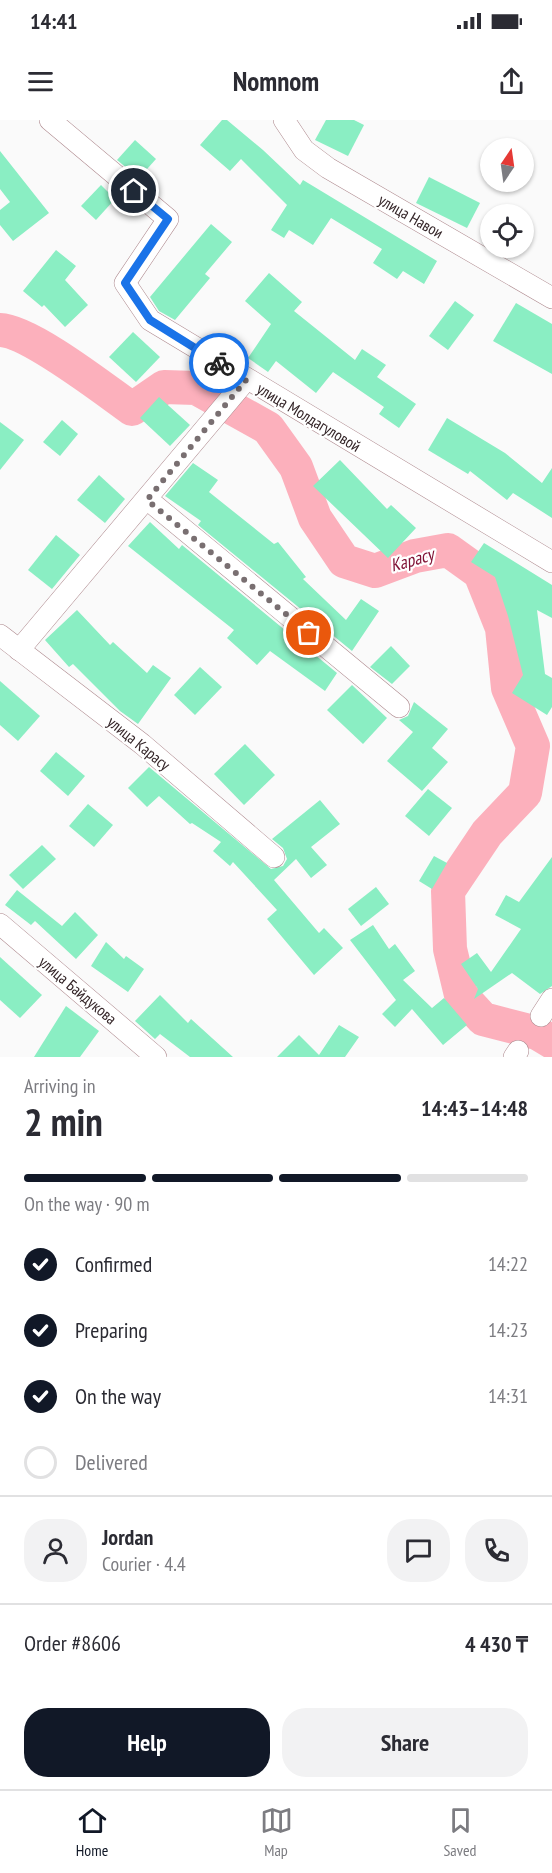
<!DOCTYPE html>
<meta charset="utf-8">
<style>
body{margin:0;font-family:"PT Sans Narrow",sans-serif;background:#f2f2f3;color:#2b2b33;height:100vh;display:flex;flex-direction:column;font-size:22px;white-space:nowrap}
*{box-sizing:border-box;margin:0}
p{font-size:20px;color:#7c7c81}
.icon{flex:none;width:33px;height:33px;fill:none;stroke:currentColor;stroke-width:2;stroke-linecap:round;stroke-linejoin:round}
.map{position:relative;height:937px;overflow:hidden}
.sheet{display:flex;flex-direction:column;background:#fff;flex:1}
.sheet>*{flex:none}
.needle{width:39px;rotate:13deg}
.buttons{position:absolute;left:480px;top:18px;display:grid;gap:12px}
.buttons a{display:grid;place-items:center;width:54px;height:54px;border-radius:50%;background:#fff;box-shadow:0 2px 4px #0004;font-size:30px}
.pin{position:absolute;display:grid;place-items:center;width:51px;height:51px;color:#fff;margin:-26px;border:3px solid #fff;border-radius:50%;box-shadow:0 2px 6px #0007}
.courier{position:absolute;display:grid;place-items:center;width:60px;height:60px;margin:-30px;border:4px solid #1a73e8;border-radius:50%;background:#fff;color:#222;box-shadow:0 2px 8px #0007}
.headline em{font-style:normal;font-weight:600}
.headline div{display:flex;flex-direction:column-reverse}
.headline{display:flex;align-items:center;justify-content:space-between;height:102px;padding:0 24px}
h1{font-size:39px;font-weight:600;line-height:45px}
.bar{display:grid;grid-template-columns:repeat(4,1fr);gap:9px 6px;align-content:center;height:72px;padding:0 24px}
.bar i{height:8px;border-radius:4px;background:#e1e1e2}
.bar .on{background:#111827}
.bar p{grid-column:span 4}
.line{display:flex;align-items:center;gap:15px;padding:0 24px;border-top:2px solid #e1e1e2}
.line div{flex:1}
.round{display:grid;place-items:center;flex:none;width:63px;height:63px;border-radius:24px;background:#f2f2f3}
ol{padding:0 24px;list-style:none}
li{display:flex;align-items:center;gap:18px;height:66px}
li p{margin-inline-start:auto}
li .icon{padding:6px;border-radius:50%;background:#111827;color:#fff;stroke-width:4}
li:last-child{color:#7c7c81}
li i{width:33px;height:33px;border:3px solid #e1e1e2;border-radius:50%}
.action{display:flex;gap:12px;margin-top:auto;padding:12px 24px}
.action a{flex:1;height:69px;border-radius:24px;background:#111827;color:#fff;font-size:24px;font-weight:600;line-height:69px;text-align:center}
.action a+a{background:#f2f2f3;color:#2b2b33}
.status{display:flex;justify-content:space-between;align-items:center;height:42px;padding:0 30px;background:#fff;direction:ltr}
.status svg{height:16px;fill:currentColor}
header{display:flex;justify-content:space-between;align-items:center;height:78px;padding:0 24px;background:#fff;font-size:27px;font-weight:600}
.tab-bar{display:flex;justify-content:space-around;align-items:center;height:84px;border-top:2px solid #e1e1e2;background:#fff;font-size:16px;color:#7c7c81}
.tab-bar a{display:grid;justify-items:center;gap:3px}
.tab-bar .on{color:#111827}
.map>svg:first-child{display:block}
</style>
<div class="status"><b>14:41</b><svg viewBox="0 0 49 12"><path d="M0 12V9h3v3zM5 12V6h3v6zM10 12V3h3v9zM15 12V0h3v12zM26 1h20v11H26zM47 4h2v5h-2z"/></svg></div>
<header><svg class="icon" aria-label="menu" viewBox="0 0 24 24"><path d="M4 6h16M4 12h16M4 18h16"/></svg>Nomnom<svg class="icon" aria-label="share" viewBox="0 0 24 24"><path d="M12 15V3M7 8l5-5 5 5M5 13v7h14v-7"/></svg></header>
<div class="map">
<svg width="552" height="937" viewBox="0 0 552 937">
<rect width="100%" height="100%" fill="#fafafa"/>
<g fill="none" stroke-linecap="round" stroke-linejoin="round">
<path stroke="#fcb0bc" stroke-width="34" d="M 0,210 C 30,211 105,270 132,289 L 164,267 L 196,268 L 268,308 L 296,347 L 315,398 L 344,441 L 375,451 L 415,436 L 448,430 L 480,453 L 502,508 L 508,568 L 533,626 L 525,673 L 487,713 L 448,771 L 450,829 L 461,875 L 483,899 L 537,913 L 552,922"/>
</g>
<g fill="#8aeec3">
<polygon points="222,0 227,0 263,30 300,65 303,60 437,141 424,164 403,151 397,159 373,143 382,129 331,98 313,125 289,110 284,118 271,110 287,85 241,39 230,51 200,25"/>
<polygon points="326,0 354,0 364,5 348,36 315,20"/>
<polygon points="135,20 156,39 139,58 117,40"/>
<polygon points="0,31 49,93 13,121 0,105 0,90 10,82 0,69"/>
<polygon points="429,57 480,83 467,108 416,83"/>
<polygon points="101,65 115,79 96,100 81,86"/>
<polygon points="211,104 232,122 205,154 210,158 175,200 159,191 150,177"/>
<polygon points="56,130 76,146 65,160 88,185 65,207 44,185 42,187 23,171"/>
<polygon points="269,153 302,182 294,191 355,240 362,229 386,245 377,257 416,284 399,308 379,294 384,287 333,252 316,273 276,241 268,252 248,238 271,204 245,181"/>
<polygon points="455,181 474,195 448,230 429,216"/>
<polygon points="516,183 552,204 552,254 493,221"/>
<polygon points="133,212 160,237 136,262 109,237"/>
<polygon points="159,277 190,305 170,326 140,298"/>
<polygon points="447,298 505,333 542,363 552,348 552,398 513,373 507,380 470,351 468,354 428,330"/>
<polygon points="62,300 78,314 60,336 43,322"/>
<polygon points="0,302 24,320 0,350"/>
<polygon points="340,340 387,389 391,385 416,408 388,438 313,366"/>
<polygon points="193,343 218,360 209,372 274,424 278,422 306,457 303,459 346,500 361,479 379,491 352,531 198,405 201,401 165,376"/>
<polygon points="99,355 125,379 105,403 77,380"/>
<polygon points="150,402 179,429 182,425 337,553 325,571 270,531 257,545 227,518 234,510 128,426"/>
<polygon points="56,415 80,435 52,469 28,450"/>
<polygon points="484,423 552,465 552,498 537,490 545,554 552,558 552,587 547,595 512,573 523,555 508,496 495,457 471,442"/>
<polygon points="77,490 110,525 113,522 147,553 153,545 171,558 138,604 120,591 73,544 69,547 45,520"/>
<polygon points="391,526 410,546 392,564 370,547"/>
<polygon points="200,547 222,567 195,595 174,575"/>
<polygon points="0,561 40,596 18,621 0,605"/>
<polygon points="352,565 387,598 363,624 327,590"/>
<polygon points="414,582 448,609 432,628 448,642 422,671 387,641 413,612 399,600 408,596"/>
<polygon points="245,624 275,655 244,685 214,654"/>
<polygon points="56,632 85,656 68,676 40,651"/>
<polygon points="149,647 271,749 283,746 287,739 283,728 272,719 320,680 340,704 311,727 327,745 311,758 296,739 274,760 319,813 324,808 343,828 314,855 267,799 277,790 233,742 230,746 213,731 221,722 192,703 190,704 159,676 147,687 128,668"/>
<polygon points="428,669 452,688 429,716 405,696"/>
<polygon points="88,684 113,705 94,727 69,706"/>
<polygon points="42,725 56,739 23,769 9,755"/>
<polygon points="434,736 447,743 432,769 419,761"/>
<polygon points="552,737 552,866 540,874 512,853 474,879 478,869 461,844 477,833 491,852 521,809 495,795 506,775 519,782"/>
<polygon points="376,767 389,784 361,806 348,789"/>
<polygon points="17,770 62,806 75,792 98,815 76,839 35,801 31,805 5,785"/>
<polygon points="373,805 389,829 395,824 415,851 403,860 432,888 444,878 467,905 443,925 412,889 395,907 382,894 396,880 350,820"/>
<polygon points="106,822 124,839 126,836 144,849 128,872 91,846"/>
<polygon points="0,837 42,875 20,898 0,880"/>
<polygon points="160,875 188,903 191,899 233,937 190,937 160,914 155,919 135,901"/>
<polygon points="66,886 99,911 80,937 34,937"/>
<polygon points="339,905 359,917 345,937 277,937 299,915 319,935"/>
</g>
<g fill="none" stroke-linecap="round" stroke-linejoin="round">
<g stroke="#ae898e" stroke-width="22">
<g id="minor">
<polyline points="50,0 168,99 125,163 150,200 552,442"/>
<polyline points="284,0 304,30 328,48 552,178"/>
<polyline points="147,379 399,587"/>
<polyline points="0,515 142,624 274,737"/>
<polyline points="19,530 246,260"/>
<polyline points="0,804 156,937"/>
<polyline points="541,896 552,879"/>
<polyline points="514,937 518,931"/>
</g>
</g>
<use href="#minor" stroke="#fff" stroke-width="21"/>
</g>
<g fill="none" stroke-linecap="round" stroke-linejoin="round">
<polyline stroke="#796f71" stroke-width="6" stroke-dasharray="0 10.8" points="219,243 246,260 147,380 309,513"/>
<polyline stroke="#1a73e8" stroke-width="8" points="134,71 168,99 125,163 150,200 219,243"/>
</g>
<g text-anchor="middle" stroke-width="4.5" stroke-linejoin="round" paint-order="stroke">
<g font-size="16" fill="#332427" stroke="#fff">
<text transform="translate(411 96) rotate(30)" y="6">улица Навои</text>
<text transform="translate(309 297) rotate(31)" y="6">улица Молдагуловой</text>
<text transform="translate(139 623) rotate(39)" y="6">улица Карасу</text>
<text transform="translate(78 870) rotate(40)" y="6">улица Байдукова</text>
</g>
<g font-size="18" font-style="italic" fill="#801336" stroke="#fff">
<text transform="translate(412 440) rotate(-16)" y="6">Карасу</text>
</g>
</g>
</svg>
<div class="buttons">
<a><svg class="needle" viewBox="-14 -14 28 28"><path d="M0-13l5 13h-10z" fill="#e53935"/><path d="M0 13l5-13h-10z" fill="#7c7c81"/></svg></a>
<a><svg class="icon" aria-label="locate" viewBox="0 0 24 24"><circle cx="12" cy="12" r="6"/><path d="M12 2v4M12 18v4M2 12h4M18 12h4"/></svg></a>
</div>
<div class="pin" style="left:309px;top:513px;background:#ea580c"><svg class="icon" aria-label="bag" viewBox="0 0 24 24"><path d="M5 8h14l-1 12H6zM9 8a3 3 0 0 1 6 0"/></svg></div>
<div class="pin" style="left:134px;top:71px;background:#1f2937"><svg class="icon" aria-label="home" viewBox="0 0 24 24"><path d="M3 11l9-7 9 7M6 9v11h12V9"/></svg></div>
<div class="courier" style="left:219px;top:243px"><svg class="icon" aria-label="bike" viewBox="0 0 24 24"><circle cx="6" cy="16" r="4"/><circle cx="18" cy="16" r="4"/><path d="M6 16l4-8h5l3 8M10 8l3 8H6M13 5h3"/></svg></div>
</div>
<section class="sheet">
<div class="headline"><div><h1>2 min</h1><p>Arriving in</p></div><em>14:43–14:48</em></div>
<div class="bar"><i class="on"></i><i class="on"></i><i class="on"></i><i></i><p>On the way · 90 m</p></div>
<ol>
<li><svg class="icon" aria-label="check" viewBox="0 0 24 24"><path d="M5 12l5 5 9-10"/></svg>Confirmed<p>14:22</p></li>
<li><svg class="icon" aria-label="check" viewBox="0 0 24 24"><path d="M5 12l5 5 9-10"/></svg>Preparing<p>14:23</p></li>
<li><svg class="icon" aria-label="check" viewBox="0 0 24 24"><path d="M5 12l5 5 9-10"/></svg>On the way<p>14:31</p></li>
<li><i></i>Delivered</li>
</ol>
<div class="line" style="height:108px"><a class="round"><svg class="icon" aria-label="person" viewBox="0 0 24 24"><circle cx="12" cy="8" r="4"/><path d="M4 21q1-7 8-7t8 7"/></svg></a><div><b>Jordan</b><p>Courier · 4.4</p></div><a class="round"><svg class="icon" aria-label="chat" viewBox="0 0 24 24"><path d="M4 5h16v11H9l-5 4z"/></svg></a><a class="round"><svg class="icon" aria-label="phone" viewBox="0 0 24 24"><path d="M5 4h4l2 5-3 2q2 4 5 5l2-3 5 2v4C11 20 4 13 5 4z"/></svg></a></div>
<div class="line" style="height:78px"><div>Order #8606</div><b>4 430 ₸</b></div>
<div class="action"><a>Help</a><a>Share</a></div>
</section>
<nav class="tab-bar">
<a class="on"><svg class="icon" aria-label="home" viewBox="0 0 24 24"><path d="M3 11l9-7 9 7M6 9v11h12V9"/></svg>Home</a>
<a><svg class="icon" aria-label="map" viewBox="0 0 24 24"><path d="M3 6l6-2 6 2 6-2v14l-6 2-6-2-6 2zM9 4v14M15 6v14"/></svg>Map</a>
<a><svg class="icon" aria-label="saved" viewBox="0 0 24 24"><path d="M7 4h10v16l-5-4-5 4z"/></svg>Saved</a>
</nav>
